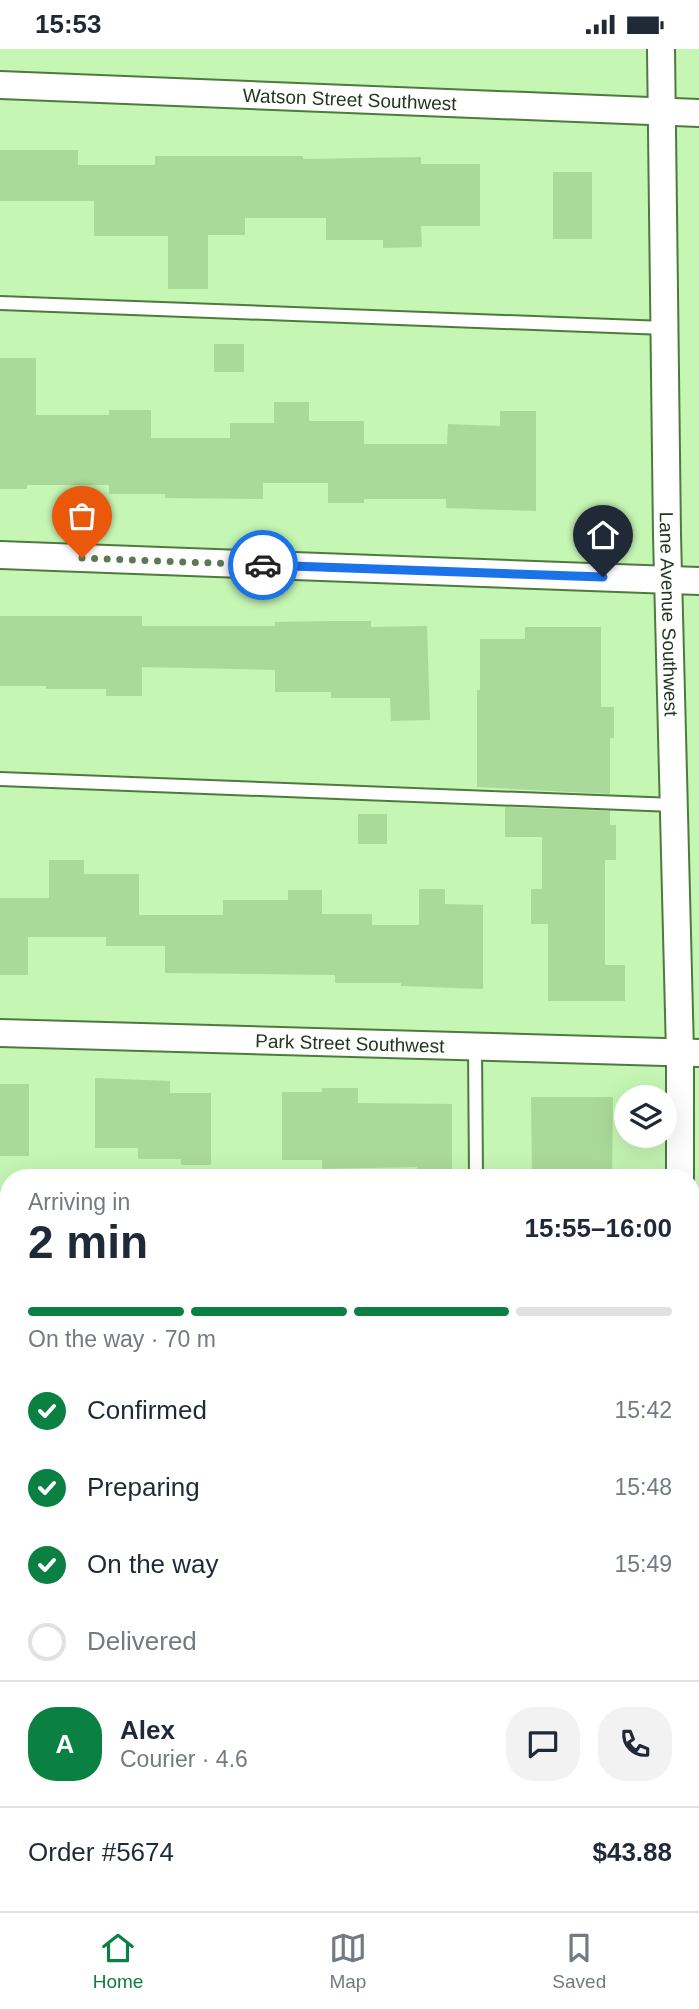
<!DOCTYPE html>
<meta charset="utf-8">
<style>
body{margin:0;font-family:Helvetica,sans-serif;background:#f2f2f3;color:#1f2937;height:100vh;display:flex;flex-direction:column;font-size:26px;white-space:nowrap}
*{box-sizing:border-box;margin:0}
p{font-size:23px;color:#747a83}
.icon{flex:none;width:38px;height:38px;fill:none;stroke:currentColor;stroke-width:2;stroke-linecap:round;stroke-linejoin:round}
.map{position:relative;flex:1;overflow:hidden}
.drawer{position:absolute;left:0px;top:1120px;width:700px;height:742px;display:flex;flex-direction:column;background:#fff;border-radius:28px 28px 0 0;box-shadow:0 7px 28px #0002}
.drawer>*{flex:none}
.controls{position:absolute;left:614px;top:1036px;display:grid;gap:14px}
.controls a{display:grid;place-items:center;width:63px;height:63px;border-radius:50%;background:#fff;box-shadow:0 7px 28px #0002;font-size:35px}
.pin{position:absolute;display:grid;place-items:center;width:60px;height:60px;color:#fff;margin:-72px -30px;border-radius:50% 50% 50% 0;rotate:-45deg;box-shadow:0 0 7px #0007}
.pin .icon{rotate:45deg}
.courier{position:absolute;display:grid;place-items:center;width:70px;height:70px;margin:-35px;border:5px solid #1a73e8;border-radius:50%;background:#fff;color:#222;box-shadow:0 2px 9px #0007}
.headline em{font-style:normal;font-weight:700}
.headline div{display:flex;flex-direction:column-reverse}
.headline{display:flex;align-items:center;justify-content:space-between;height:119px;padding:0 28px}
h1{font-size:46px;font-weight:700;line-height:52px}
.bar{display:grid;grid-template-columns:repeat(4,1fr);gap:10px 7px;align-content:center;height:84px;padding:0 28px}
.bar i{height:9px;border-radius:5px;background:#e0e1e3}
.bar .on{background:#0b8043}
.bar p{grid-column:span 4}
.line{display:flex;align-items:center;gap:18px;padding:0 28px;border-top:2px solid #e0e1e3}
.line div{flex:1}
.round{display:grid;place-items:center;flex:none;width:74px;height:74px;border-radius:28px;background:#f2f2f3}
ol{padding:0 28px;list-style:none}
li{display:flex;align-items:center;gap:21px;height:77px}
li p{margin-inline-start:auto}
li .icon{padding:7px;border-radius:50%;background:#0b8043;color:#fff;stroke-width:4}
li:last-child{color:#747a83}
li i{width:38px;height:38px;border:4px solid #e0e1e3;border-radius:50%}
.status{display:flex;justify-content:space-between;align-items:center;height:49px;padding:0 35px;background:#fff;direction:ltr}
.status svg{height:19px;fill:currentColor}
.dock{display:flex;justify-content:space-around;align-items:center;height:98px;border-top:2px solid #e0e1e3;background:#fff;font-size:19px;color:#747a83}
.dock a{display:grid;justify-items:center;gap:4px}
.dock .on{color:#0b8043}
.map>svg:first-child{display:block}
</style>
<div class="status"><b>15:53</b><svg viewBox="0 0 49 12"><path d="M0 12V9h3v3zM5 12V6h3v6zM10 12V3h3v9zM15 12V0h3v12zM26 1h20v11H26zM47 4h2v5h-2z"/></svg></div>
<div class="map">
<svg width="699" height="1862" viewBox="0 0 699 1862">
<rect width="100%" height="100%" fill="#c5f6b4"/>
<g fill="#aada99">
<polygon points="0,101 78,101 78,116 155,116 155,107 303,107 303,110 421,108 421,115 480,115 480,177 421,177 422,198 383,199 383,191 326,191 326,169 245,169 245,186 208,186 208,240 168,240 168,187 94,187 94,152 0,152"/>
<rect x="553" y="123" width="39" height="67"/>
<rect x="214" y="295" width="30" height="28"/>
<polygon points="0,309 36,309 36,366 109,366 109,361 151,361 151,389 230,389 230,374 274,374 274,353 309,353 309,372 364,372 364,395 447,395 448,375 500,377 500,362 536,362 536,462 446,459 446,450 364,450 364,454 328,454 328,434 263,434 263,450 165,449 165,445 109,445 109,436 27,436 27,440 0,440"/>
<polygon points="0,567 142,567 142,577 275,577 275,573 331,572 371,572 371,578 427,577 430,671 391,672 390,649 331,649 331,643 275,643 275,621 142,618 142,647 106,647 106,640 46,640 46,637 0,637"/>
<polygon points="525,578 601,578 601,658 614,658 614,689 610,689 610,745 477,738 477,641 480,641 480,590 525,590"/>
<polygon points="505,758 610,762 610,776 616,776 616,811 605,811 605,916 625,916 625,952 548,952 548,875 531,875 531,840 542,840 542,788 505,788"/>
<rect x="358" y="765" width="29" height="30"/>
<polygon points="49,811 84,811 84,825 139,825 139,866 223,866 223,851 288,851 288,841 322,841 322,865 372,865 372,876 419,876 419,840 445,840 445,855 483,856 483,940 401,937 401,934 335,934 335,926 165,924 165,897 106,897 106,888 28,888 28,926 0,926 0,849 49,849"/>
<polygon points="95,1029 170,1032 170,1044 211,1044 211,1116 181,1116 181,1110 138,1110 138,1099 95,1099"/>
<rect x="0" y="1035" width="29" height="72"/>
<polygon points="322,1039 358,1039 358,1054 452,1055 452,1129 417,1129 417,1118 322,1120 322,1111 282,1111 282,1043 322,1043"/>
<polygon points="531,1048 613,1048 612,1129 532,1129"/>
</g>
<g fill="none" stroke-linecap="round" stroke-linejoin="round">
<g stroke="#4f7a3e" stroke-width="16">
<g id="service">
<polyline points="0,254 665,279"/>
<polyline points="0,730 674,756"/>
<polyline points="475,998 476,1129"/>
<polyline points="0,1201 9,1202"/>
<polyline points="0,1671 9,1672"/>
<polyline points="54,1853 55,1862"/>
<polyline points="477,1853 477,1862"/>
</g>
</g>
<g stroke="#4f7a3e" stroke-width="30">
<g id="minor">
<path id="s1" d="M 661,0 L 667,486 L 680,1004 L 680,1129"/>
<path id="s2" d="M 0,36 L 699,64"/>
<polyline points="0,506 699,532"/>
<path id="s3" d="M 0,984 L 699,1004"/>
<polyline points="0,1426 9,1426"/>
<polyline points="691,1844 692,1862"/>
</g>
</g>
<use href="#service" stroke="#fff" stroke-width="12"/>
<use href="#minor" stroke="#fff" stroke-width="26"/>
</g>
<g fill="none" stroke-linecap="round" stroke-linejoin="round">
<polyline stroke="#5c7a52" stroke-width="7" stroke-dasharray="0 12.6" points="82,509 263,516"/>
<polyline stroke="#1a73e8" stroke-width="9" points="263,516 603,528"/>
</g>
<g text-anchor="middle" stroke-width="5" stroke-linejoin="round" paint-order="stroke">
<g font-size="19" fill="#24371e" stroke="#c5f6b4">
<text dy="7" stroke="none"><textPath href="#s2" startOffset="350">Watson Street Southwest</textPath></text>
<text dy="7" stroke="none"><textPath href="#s1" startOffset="565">Lane Avenue Southwest</textPath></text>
<text dy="7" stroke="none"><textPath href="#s3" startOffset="350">Park Street Southwest</textPath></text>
</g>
</g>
</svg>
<div class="controls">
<a><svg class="icon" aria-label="layers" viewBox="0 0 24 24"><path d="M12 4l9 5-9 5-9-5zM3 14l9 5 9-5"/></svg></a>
</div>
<div class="pin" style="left:82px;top:509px;background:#ea580c"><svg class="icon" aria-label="bag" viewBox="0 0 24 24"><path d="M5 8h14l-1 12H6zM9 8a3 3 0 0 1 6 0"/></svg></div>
<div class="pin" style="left:603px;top:528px;background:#1f2937"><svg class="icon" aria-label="home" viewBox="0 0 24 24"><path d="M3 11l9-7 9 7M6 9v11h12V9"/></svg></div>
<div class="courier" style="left:263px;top:516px"><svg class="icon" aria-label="car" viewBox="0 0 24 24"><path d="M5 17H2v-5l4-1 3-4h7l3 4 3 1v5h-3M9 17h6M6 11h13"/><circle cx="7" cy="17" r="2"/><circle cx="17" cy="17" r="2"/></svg></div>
<section class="drawer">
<div class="headline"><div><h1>2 min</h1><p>Arriving in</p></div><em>15:55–16:00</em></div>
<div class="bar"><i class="on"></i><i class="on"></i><i class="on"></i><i></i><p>On the way · 70 m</p></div>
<ol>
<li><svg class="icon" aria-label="check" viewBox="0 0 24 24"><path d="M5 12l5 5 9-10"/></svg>Confirmed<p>15:42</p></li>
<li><svg class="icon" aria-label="check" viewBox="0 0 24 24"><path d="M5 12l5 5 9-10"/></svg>Preparing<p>15:48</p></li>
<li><svg class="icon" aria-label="check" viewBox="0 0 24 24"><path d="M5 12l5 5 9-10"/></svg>On the way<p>15:49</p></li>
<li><i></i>Delivered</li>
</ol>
<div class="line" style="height:126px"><b class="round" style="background:#0b8043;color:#fff">A</b><div><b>Alex</b><p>Courier · 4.6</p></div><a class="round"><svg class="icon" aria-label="chat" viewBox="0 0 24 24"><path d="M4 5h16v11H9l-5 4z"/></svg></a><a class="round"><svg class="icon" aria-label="phone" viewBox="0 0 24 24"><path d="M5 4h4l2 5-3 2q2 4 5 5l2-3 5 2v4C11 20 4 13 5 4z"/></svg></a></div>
<div class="line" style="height:91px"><div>Order #5674</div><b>$43.88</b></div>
</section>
</div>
<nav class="dock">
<a class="on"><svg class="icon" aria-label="home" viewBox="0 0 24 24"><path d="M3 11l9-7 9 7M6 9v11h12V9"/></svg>Home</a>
<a><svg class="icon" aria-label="map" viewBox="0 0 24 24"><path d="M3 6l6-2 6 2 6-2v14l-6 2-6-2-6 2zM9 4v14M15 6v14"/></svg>Map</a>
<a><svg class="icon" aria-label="saved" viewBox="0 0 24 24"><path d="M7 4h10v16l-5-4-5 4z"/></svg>Saved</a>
</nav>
